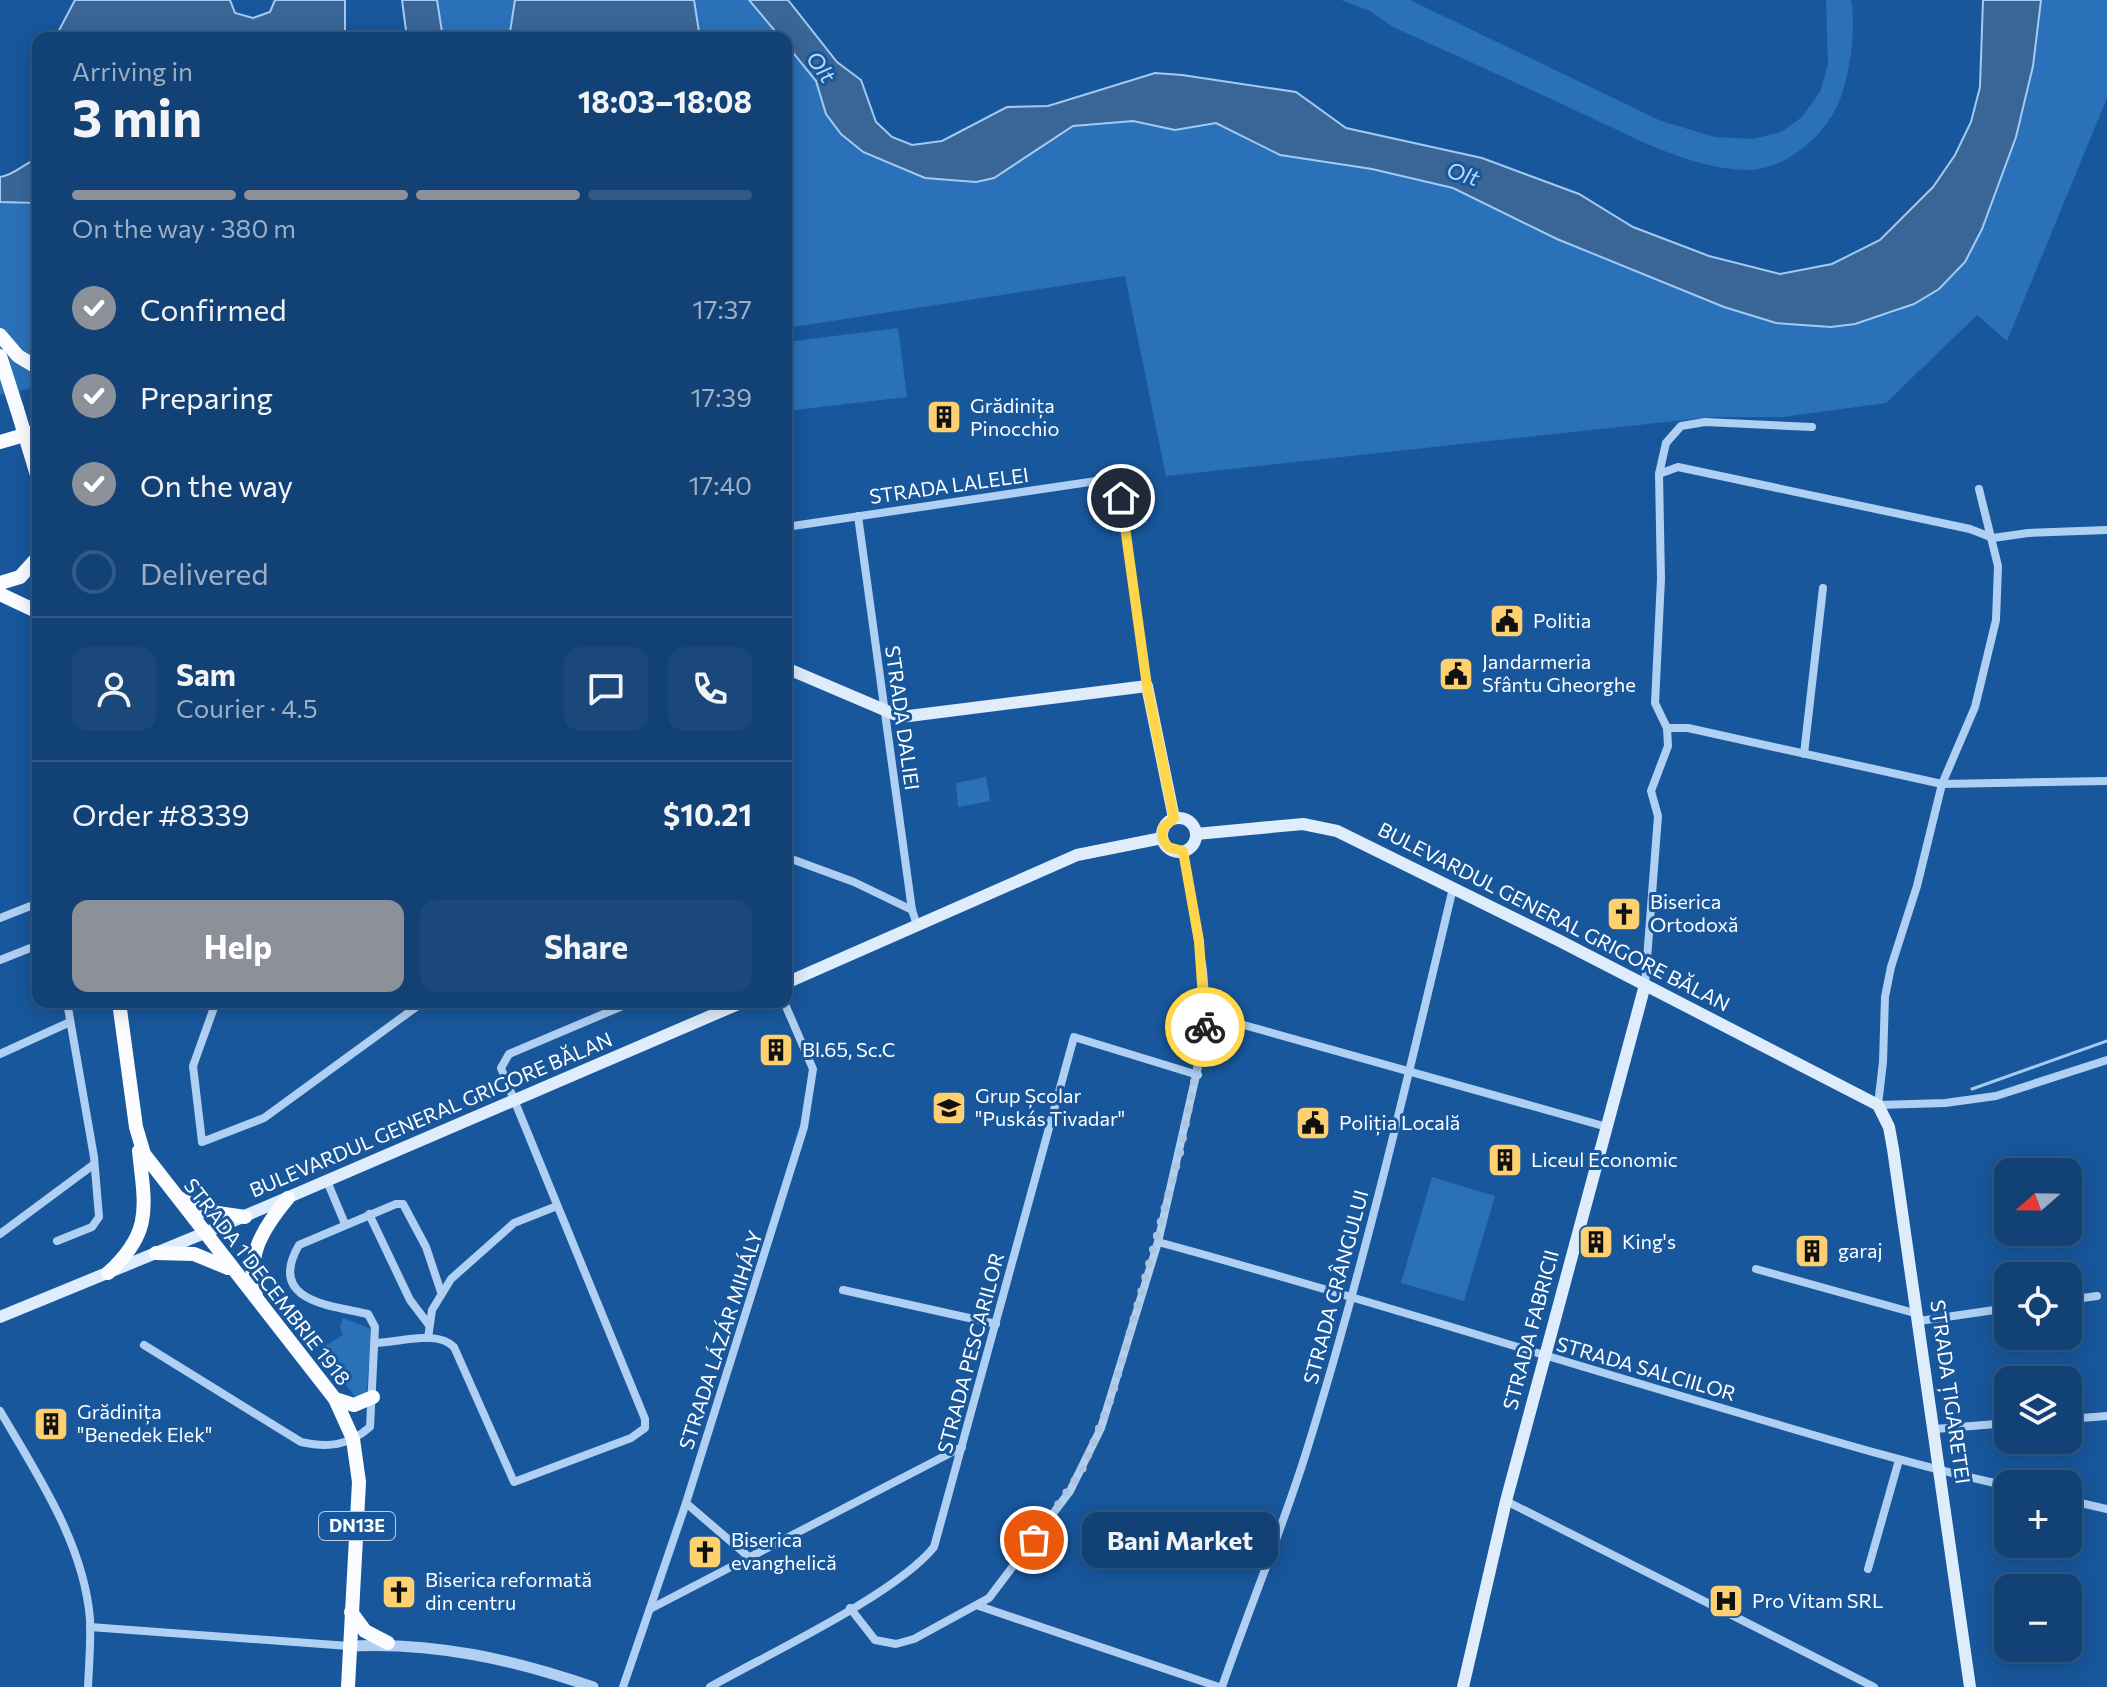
<!DOCTYPE html>
<meta charset="utf-8">
<style>
body{margin:0;font-family:Commissioner,sans-serif;background:#1b487a;color:#f1f3f6;height:100vh;display:flex;flex-direction:column;font-size:30px;white-space:nowrap}
*{box-sizing:border-box;margin:0}
p{font-size:26px;color:#9cafc5}
.icon{flex:none;width:44px;height:44px;fill:none;stroke:currentColor;stroke-width:2;stroke-linecap:round;stroke-linejoin:round}
.map{position:relative;flex:1;overflow:hidden}
.panel{position:absolute;left:32px;top:32px;width:760px;height:976px;display:flex;flex-direction:column;background:#124175;border-radius:16px;box-shadow:0 4px 20px #0003,0 0 0 2px #315a87}
.panel>*{flex:none}
.needle{width:52px;rotate:250deg}
.fabs{position:absolute;left:1994px;top:1158px;display:grid;gap:16px}
.fabs a{display:grid;place-items:center;width:88px;height:88px;border-radius:16px;background:#124175;box-shadow:0 4px 20px #0003,0 0 0 2px #315a87;font-size:40px}
.pin{position:absolute;display:grid;place-items:center;width:68px;height:68px;color:#fff;margin:-34px;border:4px solid #fff;border-radius:50%;box-shadow:0 2px 8px #0007}
.courier{position:absolute;display:grid;place-items:center;width:80px;height:80px;margin:-40px;border:6px solid #ffd54a;border-radius:50%;background:#fff;color:#222;box-shadow:0 2px 10px #0007}
.bubble{position:absolute;height:56px;border-radius:16px;background:#124175;box-shadow:0 4px 20px #0003,0 0 0 2px #315a87;font-size:26px;font-weight:700;line-height:56px;text-align:center}
.summary em{font-style:normal;font-weight:700}
.summary div{display:flex;flex-direction:column-reverse}
.summary{display:flex;align-items:center;justify-content:space-between;height:136px;padding:0 40px}
h1{font-size:52px;font-weight:700;line-height:60px}
.bar{display:grid;grid-template-columns:repeat(4,1fr);gap:12px 8px;align-content:center;height:96px;padding:0 40px}
.bar i{height:10px;border-radius:6px;background:#315a87}
.bar .on{background:#8c9099}
.bar p{grid-column:span 4}
.line{display:flex;align-items:center;gap:20px;padding:0 40px;border-top:2px solid #315a87}
.line div{flex:1}
.round{display:grid;place-items:center;flex:none;width:84px;height:84px;border-radius:16px;background:#1b487a}
ol{padding:0 40px;list-style:none}
li{display:flex;align-items:center;gap:24px;height:88px}
li p{margin-inline-start:auto}
li .icon{padding:8px;border-radius:50%;background:#8c9099;color:#fff;stroke-width:4}
li:last-child{color:#9cafc5}
li i{width:44px;height:44px;border:4px solid #315a87;border-radius:50%}
.button{display:flex;gap:16px;margin-top:auto;padding:16px 40px}
.button a{flex:1;height:92px;border-radius:16px;background:#8c9099;color:#fff;font-size:32px;font-weight:700;line-height:92px;text-align:center}
.button a+a{background:#1b487a;color:#f1f3f6}
.map>svg:first-child{display:block}
</style>
<div class="map">
<svg width="2107" height="1687" viewBox="0 0 2107 1687">
<rect width="100%" height="100%" fill="#18579c"/>
<g fill="#2b71b9">
<polygon points="437,0 749,0 781,38 443,38"/>
<path d="M 1341,0 L 1410,0 L 1661,121 L 1715,137 L 1753,139 L 1781,132 L 1802,117 L 1820,92 L 1828,64 L 1826,0 L 1851,0 C 1857,29 1849,87 1834,112 C 1817,142 1782,170 1747,170 C 1689,169 1632,136 1581,113 C 1519,84 1456,55 1393,27 L 1370,11 Z"/>
<polygon points="2041,0 2107,0 2107,98 2007,341 1977,315 1886,403 1782,417 1712,417 1166,476 1125,276 786,328 786,44 816,81 821,95 924,178 957,181 994,178 1073,126 1133,121 1175,130 1216,123 1280,155 1372,169 1453,188 1557,239 1724,307 1776,323 1831,327 1894,313 1939,289 1982,229 2016,137 2033,66"/>
<polygon points="0,202 38,203 38,387 0,395"/>
<polygon points="898,328 907,397 786,411 786,342"/>
<polygon points="986,777 990,801 958,807 956,783"/>
<polygon points="1432,1177 1495,1196 1464,1301 1401,1283"/>
<polygon points="343,1318 372,1329 366,1397 355,1397 320,1349 343,1335 340,1328"/>
</g>
<g fill="#396697" stroke="#a2cbf4" stroke-width="2">
<polygon points="75,0 230,0 235,13 253,18 270,12 275,0 345,0 345,38 55,38"/>
<polygon points="402,0 437,0 443,38 407,38"/>
<polygon points="515,0 694,0 700,38 509,38"/>
<polygon points="749,0 788,0 837,62 861,80 876,122 892,137 912,145 942,141 1007,107 1048,106 1155,73 1182,75 1296,92 1346,128 1482,158 1579,194 1633,227 1709,256 1780,274 1832,264 1880,240 1933,187 1955,155 1971,122 1980,87 1983,0 2041,0 2033,66 2016,137 1982,229 1965,262 1939,289 1914,304 1855,324 1831,327 1776,323 1724,307 1557,239 1453,188 1372,169 1280,155 1216,123 1175,130 1133,121 1073,126 994,178 976,182 925,178 863,152 841,134 826,114 816,81 786,44 786,38 781,38"/>
<path d="M 38,158 L 38,203 L 0,202 L 0,177 C 13,176 25,163 38,158 Z"/>
</g>
<g fill="none" stroke-linecap="round" stroke-linejoin="round">
<polyline stroke="#a2cbf4" stroke-width="3" points="1972,1089 2107,1041"/>
<g stroke="#afd0f2" stroke-width="8">
<polyline points="1659,474 1678,467 1970,529 1993,538 2028,533 2107,530"/>
<polyline points="1979,489 1998,566 1996,620 1975,707 1942,784 1917,886 1891,967 1885,997 1883,1062 1878,1105 1945,1103 1996,1096 2107,1060"/>
<polyline points="858,516 912,910 917,925"/>
<polyline points="786,527 1103,480 1111,482 1121,498 1147,686"/>
<polyline points="1667,728 1688,728 1942,784 2107,781"/>
<polyline points="1804,754 1823,588"/>
<polyline points="786,857 854,882 912,910"/>
<polyline points="0,918 38,903"/>
<polyline points="0,960 38,945"/>
<polyline points="1645,985 1658,816 1651,791 1668,746 1667,728 1655,703 1661,579 1659,474 1666,443 1681,426 1705,422 1812,427"/>
<polyline points="216,1002 193,1066 202,1142 264,1118 423,1002"/>
<polyline points="1206,1009 1233,1022 1607,1127"/>
<polyline points="1205,1026 1232,1022"/>
<polyline points="0,1054 70,1022"/>
<polyline points="327,1181 345,1224"/>
<polyline points="369,1214 410,1300 429,1325"/>
<polyline points="0,1234 93,1165"/>
<polyline points="57,1241 92,1227 99,1217 94,1157 67,1002"/>
<path d="M 1158,1242 C 1347,1293 1533,1353 1722,1408 C 1817,1436 1911,1465 2008,1486"/>
<polyline points="1756,1269 1918,1314"/>
<polyline points="843,1290 996,1324"/>
<polyline points="2068,1300 2097,1296"/>
<polyline points="1919,1321 2008,1308"/>
<polyline points="428,1338 432,1310 451,1279 514,1223 557,1206"/>
<path d="M 375,1343 C 399,1343 436,1329 454,1347 L 514,1482 L 631,1438 L 645,1428 L 645,1419 L 501,1068 L 509,1054 L 632,1002"/>
<path d="M 144,1345 L 301,1442 C 328,1448 348,1446 370,1427 L 375,1327 L 368,1314 C 336,1306 265,1303 299,1245 L 396,1204 L 403,1204 L 426,1247 L 441,1292"/>
<path d="M 0,1411 C 37,1474 84,1544 90,1619 C 91,1641 89,1665 88,1687"/>
<polyline points="2068,1419 2107,1416"/>
<polyline points="1935,1429 2008,1423"/>
<polyline points="2068,1500 2107,1509"/>
<polyline points="1506,1501 1874,1687"/>
<polyline points="686,1503 750,1558"/>
<polyline points="1868,1569 1899,1460"/>
<polyline points="979,1606 1219,1687"/>
<polyline points="850,1608 875,1640 896,1644 914,1639 989,1598 1070,1491 1101,1428 1158,1242 1202,1049 1206,1009 1203,970 1183,851"/>
<polyline points="650,1609 962,1447"/>
<polyline points="90,1627 349,1646"/>
<polyline points="623,1687 686,1503 804,1127 813,1069 784,1002"/>
<path d="M 710,1687 C 768,1654 895,1595 934,1547 L 1074,1037 L 1198,1075"/>
<path d="M 1222,1687 C 1249,1609 1281,1532 1306,1453 C 1364,1267 1408,1077 1453,888"/>
</g>
<path stroke="#afd0f2" stroke-width="11" d="M 349,1646 C 435,1642 512,1659 593,1687"/>
<g stroke="#deecfc" stroke-width="12">
<polyline points="786,668 901,717 1147,686 1174,818"/>
<circle cx="1179" cy="835" r="17"/>
<polyline points="1196,834 1303,824 1337,831 1558,940 1878,1105 1889,1127 1893,1149 1970,1687"/>
<polyline points="786,983 1077,855 1162,838"/>
<polyline points="0,1317 219,1227 743,1002"/>
<polyline points="1463,1687 1506,1501 1645,985"/>
</g>
<g stroke="#fafcff" stroke-width="14">
<polyline points="0,335 18,356 38,368"/>
<polyline points="0,356 17,409"/>
<polyline points="0,442 38,431"/>
<polyline points="0,583 20,577 38,557"/>
<polyline points="0,594 38,612"/>
<polyline points="119,1002 136,1127 144,1154 335,1399 353,1439 359,1482 348,1687"/>
<polyline points="181,1199 204,1211 245,1217"/>
<polyline points="156,1253 194,1254 228,1268"/>
<path d="M 108,1273 C 153,1232 145,1207 139,1151"/>
<path d="M 256,1296 C 245,1256 263,1228 288,1198"/>
<polyline points="335,1399 354,1405 373,1397"/>
<polyline points="351,1612 365,1631 388,1643"/>
</g>
<polyline stroke="#fafcff" stroke-width="14" points="17,409 37,475"/>
</g>
<g fill="none" stroke-linecap="round" stroke-linejoin="round">
<polyline stroke="#aec4dc" stroke-width="8" stroke-dasharray="0 14.4" points="1034,1540 1083,1468 1112,1396 1180,1153 1205,1027"/>
<polyline stroke="#ffd54a" stroke-width="10" points="1121,498 1147,686 1174,818 1163,828 1162,838 1168,847 1183,851 1199,941 1205,1027"/>
</g>
<defs>
<g id="building-square" transform="scale(1.8)"><rect x="-9" y="-9" width="18" height="18" rx="4" fill="#ffd070" stroke="#18579c"/><path d="M-4-6H4V6H1V3H-1V6H-4ZM-2.5-4.3h1.7v1.8h-1.7ZM.8-4.3h1.7v1.8H.8ZM-2.5-1h1.7V.8h-1.7ZM.8-1h1.7V.8H.8Z" fill="#111"/></g>
<g id="civic-square" transform="scale(1.8)"><rect x="-9" y="-9" width="18" height="18" rx="4" fill="#ffd070" stroke="#18579c"/><path d="M-.6-6.5H3V-4.5H.6V-3L4-1V1h2V6H-6V1h2V-1L-.6-3ZM-1.2 2.5V6h2.4V2.5Z" fill="#111"/></g>
<g id="church-square" transform="scale(1.8)"><rect x="-9" y="-9" width="18" height="18" rx="4" fill="#ffd070" stroke="#18579c"/><path d="M-1.2-6h2.4v3.5h3.3v2.4h-3.3V6h-2.4V-.1h-3.3v-2.4h3.3Z" fill="#111"/></g>
<g id="school-square" transform="scale(1.8)"><rect x="-9" y="-9" width="18" height="18" rx="4" fill="#ffd070" stroke="#18579c"/><path d="M0-5L7-2L0 1L-7-2ZM-4 1L0 2.5L4 1V4Q0 6-4 4Z" fill="#111"/></g>
<g id="hospital-square" transform="scale(1.8)"><rect x="-9" y="-9" width="18" height="18" rx="4" fill="#ffd070" stroke="#18579c"/><path d="M-5-5h3v3.5h4V-5h3V5h-3V1.5h-4V5h-3Z" fill="#111"/></g>
</defs>
<g fill-rule="evenodd">
<use href="#building-square" x="944" y="417"/>
<use href="#civic-square" x="1507" y="621"/>
<use href="#civic-square" x="1456" y="674"/>
<use href="#church-square" x="1624" y="914"/>
<use href="#building-square" x="776" y="1050"/>
<use href="#school-square" x="949" y="1108"/>
<use href="#civic-square" x="1313" y="1123"/>
<use href="#building-square" x="1505" y="1160"/>
<use href="#building-square" x="1596" y="1242"/>
<use href="#building-square" x="1812" y="1251"/>
<use href="#building-square" x="51" y="1424"/>
<use href="#church-square" x="705" y="1552"/>
<use href="#church-square" x="399" y="1592"/>
<use href="#hospital-square" x="1726" y="1601"/>
</g>
<g text-anchor="middle" stroke-width="6" stroke-linejoin="round" paint-order="stroke">
<rect fill="#18579c" stroke="#bacde1" stroke-width="2" x="319" y="1512" width="76" height="28" rx="6"/>
<g font-size="18" font-weight="bold" fill="#fff">
<text x="357" y="1532">DN13E</text>
</g>
<g font-size="20" fill="#fff" stroke="#18579c" text-anchor="start">
<text x="970" y="413">Grădinița<tspan x="970" dy="23">Pinocchio</tspan></text>
<text x="1533" y="628">Politia</text>
<text x="1482" y="669">Jandarmeria<tspan x="1482" dy="23">Sfântu Gheorghe</tspan></text>
<text x="1650" y="909">Biserica<tspan x="1650" dy="23">Ortodoxă</tspan></text>
<text x="802" y="1057">Bl.65, Sc.C</text>
<text x="975" y="1103">Grup Școlar<tspan x="975" dy="23">"Puskás Tivadar"</tspan></text>
<text x="1339" y="1130">Poliția Locală</text>
<text x="1531" y="1167">Liceul Economic</text>
<text x="1622" y="1249">King's</text>
<text x="1838" y="1258">garaj</text>
<text x="77" y="1419">Grădinița<tspan x="77" dy="23">"Benedek Elek"</tspan></text>
<text x="731" y="1547">Biserica<tspan x="731" dy="23">evanghelică</tspan></text>
<text x="425" y="1587">Biserica reformată<tspan x="425" dy="23">din centru</tspan></text>
<text x="1752" y="1608">Pro Vitam SRL</text>
</g>
<g font-size="20" fill="#fff" stroke="#18579c">
<text transform="translate(949 486) rotate(-8)" y="7">STRADA LALELEI</text>
<text transform="translate(902 718) rotate(82)" y="7">STRADA DALIEI</text>
<text transform="translate(1554 917) rotate(27)" y="7">BULEVARDUL GENERAL GRIGORE BĂLAN</text>
<text transform="translate(431 1115) rotate(-23)" y="7">BULEVARDUL GENERAL GRIGORE BĂLAN</text>
<text transform="translate(267 1282) rotate(52)" y="7">STRADA 1 DECEMBRIE 1918</text>
<text transform="translate(1336 1287) rotate(-75)" y="7">STRADA CRÂNGULUI</text>
<text transform="translate(1531 1330) rotate(-75)" y="7">STRADA FABRICII</text>
<text transform="translate(721 1340) rotate(-72)" y="7">STRADA LÁZÁR MIHÁLY</text>
<text transform="translate(971 1353) rotate(-75)" y="7">STRADA PESCARILOR</text>
<text transform="translate(1646 1369) rotate(16)" y="7">STRADA SALCIILOR</text>
<text transform="translate(1950 1392) rotate(82)" y="7">STRADA ȚIGARETEI</text>
</g>
<g font-size="22" font-style="italic" fill="#bcdaf8" stroke="#18579c">
<text transform="translate(821 67) rotate(54)" y="8">Olt</text>
<text transform="translate(1463 174) rotate(18)" y="8">Olt</text>
</g>
</g>
</svg>
<div class="fabs">
<a><svg class="needle" viewBox="-14 -14 28 28"><path d="M0-13l5 13h-10z" fill="#e53935"/><path d="M0 13l5-13h-10z" fill="#9cafc5"/></svg></a>
<a><svg class="icon" aria-label="locate" viewBox="0 0 24 24"><circle cx="12" cy="12" r="6"/><path d="M12 2v4M12 18v4M2 12h4M18 12h4"/></svg></a>
<a><svg class="icon" aria-label="layers" viewBox="0 0 24 24"><path d="M12 4l9 5-9 5-9-5zM3 14l9 5 9-5"/></svg></a>
<a>+</a>
<a>−</a>
</div>
<div class="pin" style="left:1034px;top:1540px;background:#ea580c"><svg class="icon" aria-label="bag" viewBox="0 0 24 24"><path d="M5 8h14l-1 12H6zM9 8a3 3 0 0 1 6 0"/></svg></div>
<div class="pin" style="left:1121px;top:498px;background:#1f2937"><svg class="icon" aria-label="home" viewBox="0 0 24 24"><path d="M3 11l9-7 9 7M6 9v11h12V9"/></svg></div>
<div class="courier" style="left:1205px;top:1027px"><svg class="icon" aria-label="bike" viewBox="0 0 24 24"><circle cx="6" cy="16" r="4"/><circle cx="18" cy="16" r="4"/><path d="M6 16l4-8h5l3 8M10 8l3 8H6M13 5h3"/></svg></div>
<div class="bubble" style="left:1082px;top:1512px;width:196px">Bani Market</div>
<section class="panel">
<div class="summary"><div><h1>3 min</h1><p>Arriving in</p></div><em>18:03–18:08</em></div>
<div class="bar"><i class="on"></i><i class="on"></i><i class="on"></i><i></i><p>On the way · 380 m</p></div>
<ol>
<li><svg class="icon" aria-label="check" viewBox="0 0 24 24"><path d="M5 12l5 5 9-10"/></svg>Confirmed<p>17:37</p></li>
<li><svg class="icon" aria-label="check" viewBox="0 0 24 24"><path d="M5 12l5 5 9-10"/></svg>Preparing<p>17:39</p></li>
<li><svg class="icon" aria-label="check" viewBox="0 0 24 24"><path d="M5 12l5 5 9-10"/></svg>On the way<p>17:40</p></li>
<li><i></i>Delivered</li>
</ol>
<div class="line" style="height:144px"><a class="round"><svg class="icon" aria-label="person" viewBox="0 0 24 24"><circle cx="12" cy="8" r="4"/><path d="M4 21q1-7 8-7t8 7"/></svg></a><div><b>Sam</b><p>Courier · 4.5</p></div><a class="round"><svg class="icon" aria-label="chat" viewBox="0 0 24 24"><path d="M4 5h16v11H9l-5 4z"/></svg></a><a class="round"><svg class="icon" aria-label="phone" viewBox="0 0 24 24"><path d="M5 4h4l2 5-3 2q2 4 5 5l2-3 5 2v4C11 20 4 13 5 4z"/></svg></a></div>
<div class="line" style="height:104px"><div>Order #8339</div><b>$10.21</b></div>
<div class="button"><a>Help</a><a>Share</a></div>
</section>
</div>
